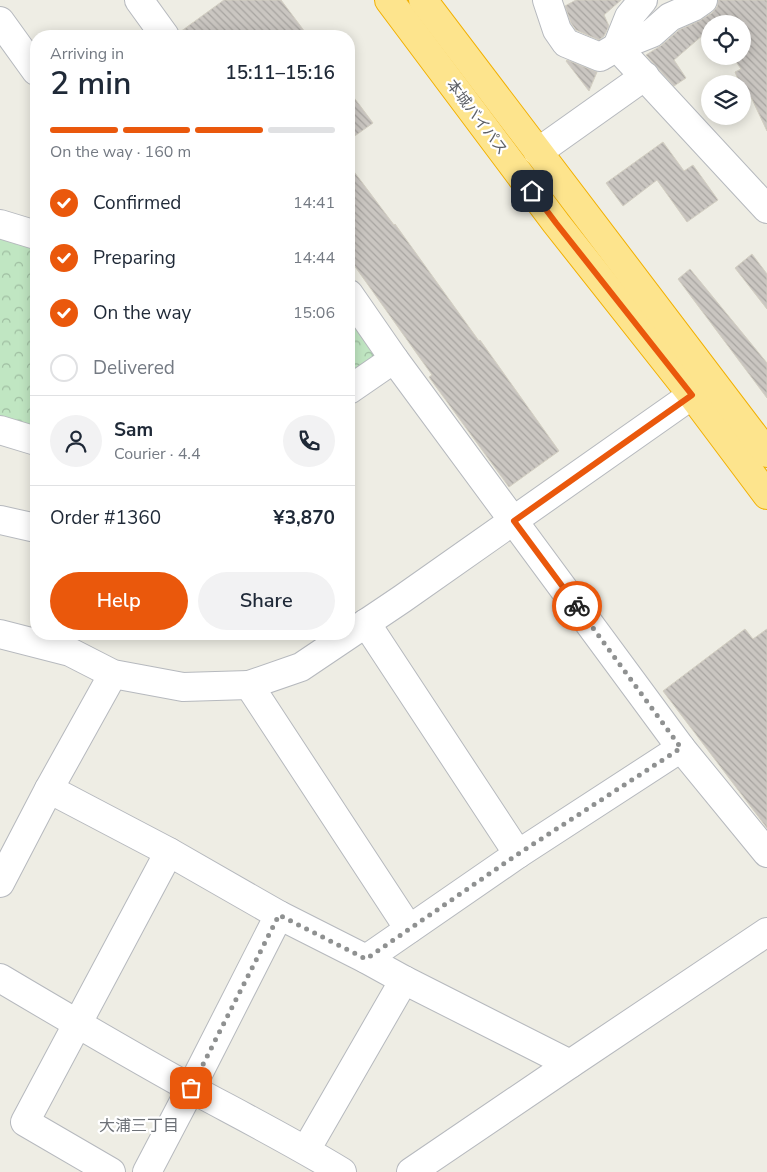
<!DOCTYPE html>
<meta charset="utf-8">
<style>
body{margin:0;font-family:"Nunito Sans","Noto Sans JP",sans-serif;background:#f2f2f3;color:#1f2937;height:100vh;display:flex;flex-direction:column;font-size:19px;white-space:nowrap}
*{box-sizing:border-box;margin:0}
p{font-size:16px;color:#747a83}
.icon{flex:none;width:28px;height:28px;fill:none;stroke:currentColor;stroke-width:2;stroke-linecap:round;stroke-linejoin:round}
.map{position:relative;flex:1;overflow:hidden}
.sheet{position:absolute;left:30px;top:30px;width:325px;height:610px;display:flex;flex-direction:column;background:#fff;border-radius:20px;box-shadow:0 2px 12px #0003}
.sheet>*{flex:none}
.tools{position:absolute;left:701px;top:15px;display:grid;gap:10px}
.tools a{display:grid;place-items:center;width:50px;height:50px;border-radius:50%;background:#fff;box-shadow:0 2px 12px #0003;font-size:25px}
.pin{position:absolute;display:grid;place-items:center;width:42px;height:42px;color:#fff;margin:-21px;border-radius:10px;box-shadow:0 2px 8px #0006}
.courier{position:absolute;display:grid;place-items:center;width:50px;height:50px;margin:-25px;border:4px solid #ea580c;border-radius:50%;background:#fff;color:#222;box-shadow:0 1px 6px #0007}
.headline em{font-style:normal;font-weight:600}
.headline div{display:flex;flex-direction:column-reverse}
.headline{display:flex;align-items:center;justify-content:space-between;height:85px;padding:0 20px}
h1{font-size:32px;font-weight:600;line-height:38px}
.bar{display:grid;grid-template-columns:repeat(4,1fr);gap:8px 5px;align-content:center;height:60px;padding:0 20px}
.bar i{height:6px;border-radius:4px;background:#e0e1e3}
.bar .active{background:#ea580c}
.bar p{grid-column:span 4}
.line{display:flex;align-items:center;gap:12px;padding:0 20px;border-top:1px solid #e0e1e3}
.line div{flex:1}
.round{display:grid;place-items:center;flex:none;width:52px;height:52px;border-radius:26px;background:#f2f2f3}
ol{padding:0 20px;list-style:none}
li{display:flex;align-items:center;gap:15px;height:55px}
li p{margin-inline-start:auto}
li .icon{padding:5px;border-radius:50%;background:#ea580c;color:#fff;stroke-width:4}
li:last-child{color:#747a83}
li i{width:28px;height:28px;border:2px solid #e0e1e3;border-radius:50%}
.primary-button{display:flex;gap:10px;margin-top:auto;padding:10px 20px}
.primary-button a{flex:1;height:58px;border-radius:30px;background:#ea580c;color:#fff;font-size:20px;font-weight:600;line-height:58px;text-align:center}
.primary-button a+a{background:#f2f2f3;color:#1f2937}
.map>svg:first-child{display:block}
</style>
<div class="map">
<svg width="767" height="1172" viewBox="0 0 767 1172">
<defs>
<pattern id="park-crowns" width="20" height="18" patternUnits="userSpaceOnUse" patternTransform="scale(1.25)"><rect width="20" height="18" fill="#c0e6c2"/><path d="M2 6a3 3 0 1 1 6 0M12 15a3 3 0 1 1 6 0" fill="none" stroke="#9fbea1"/></pattern>
<pattern id="building-back-hatch" width="6" height="6" patternUnits="userSpaceOnUse" patternTransform="scale(1.25)"><rect width="6" height="6" fill="#cac6c1"/><path d="M-1 5l2 2M0 0l6 6M5-1l2 2" fill="none" stroke="#a7a4a0"/></pattern>
</defs>
<rect width="100%" height="100%" fill="#eeede4"/>
<g fill="url(#park-crowns)">
<polygon points="0,236 36,248 36,430 0,420"/>
<polygon points="349,312 375,349 373,360 349,377"/>
</g>
<g fill="url(#building-back-hatch)" stroke="#d3cfc2">
<polygon points="224,0 281,0 308,36 180,36 180,32"/>
<polygon points="576,0 621,0 604,15 609,26 604,36 599,40 576,30 571,23 565,6"/>
<polygon points="718,0 767,0 767,131 751,97 746,99 742,91 742,84 740,84 735,72 741,69 732,56 742,56 742,24 710,24 710,38 708,40 704,34 674,60 686,78 674,86 646,55 662,45 679,30 699,21 712,13 717,7"/>
<polygon points="567,60 597,72 589,91 566,61"/>
<polygon points="349,91 373,123 349,140"/>
<polygon points="663,142 684,171 693,165 718,200 687,222 657,180 623,206 606,183"/>
<polygon points="349,165 394,225 395,224 479,341 480,340 559,451 509,487 429,377 432,375 349,258"/>
<polygon points="752,254 767,274 767,309 735,268"/>
<polygon points="690,269 767,363 767,398 678,279"/>
<polygon points="745,629 753,639 767,629 767,828 663,691"/>
</g>
<g fill="none" stroke-linecap="round" stroke-linejoin="round">
<g stroke="#b6b9be" stroke-width="30">
<g id="minor">
<polyline points="139,0 165,36"/>
<polyline points="547,0 557,30 566,43 600,57 617,47 767,209"/>
<polyline points="0,21 36,71"/>
<polyline points="617,47 652,33 670,17 693,7 703,0"/>
<polyline points="617,47 629,17 643,0"/>
<polyline points="538,152 645,76"/>
<polyline points="0,224 36,235"/>
<polyline points="349,294 394,359 681,748 767,853"/>
<polyline points="349,390 394,359"/>
<polyline points="0,430 36,441"/>
<polyline points="0,520 36,528"/>
<polyline points="366,623 518,854"/>
<polyline points="0,634 70,652 113,674 183,687 249,685"/>
<polyline points="49,789 169,852 279,915 366,959 404,980 570,1064"/>
<polyline points="0,883 49,789 113,674"/>
<polyline points="409,929 249,685 301,667 402,599 692,395"/>
<polyline points="366,959 518,854 681,748"/>
<path d="M 0,978 C 64,1016 127,1053 192,1089 C 242,1116 293,1142 342,1172"/>
<polyline points="306,1150 404,980"/>
<polyline points="111,1172 25,1122 169,852"/>
<polyline points="147,1172 191,1088 279,915"/>
<polyline points="411,1172 570,1064 767,932"/>
</g>
</g>
<g stroke="#f2b000" stroke-width="30">
<g id="highway">
<polyline points="389,0 556,223 692,395 767,495"/>
<polyline points="423,0 767,453"/>
</g>
</g>
<use href="#minor" stroke="#fff" stroke-width="28"/>
<use href="#highway" stroke="#fde48d" stroke-width="28"/>
</g>
<g fill="none" stroke-linecap="round" stroke-linejoin="round">
<polyline stroke="#8f9191" stroke-width="5" stroke-dasharray="0 9" points="191,1088 279,915 366,959 518,854 681,748 577,606"/>
<polyline stroke="#ea580c" stroke-width="6" points="532,191 556,223 692,395 514,521 577,606"/>
</g>
<g text-anchor="middle" stroke-width="4.5" stroke-linejoin="round" paint-order="stroke">
<g font-size="15" fill="#5c5f65" stroke="#fff">
<text transform="translate(477 117) rotate(53)" y="5">本城バイパス</text>
</g>
<g font-size="16" fill="#6d7177" stroke="#fff">
<text x="139" y="1131">大浦三丁目</text>
</g>
</g>
</svg>
<div class="tools">
<a><svg class="icon" aria-label="locate" viewBox="0 0 24 24"><circle cx="12" cy="12" r="6"/><path d="M12 2v4M12 18v4M2 12h4M18 12h4"/></svg></a>
<a><svg class="icon" aria-label="layers" viewBox="0 0 24 24"><path d="M12 4l9 5-9 5-9-5zM3 14l9 5 9-5"/></svg></a>
</div>
<div class="pin" style="left:191px;top:1088px;background:#ea580c"><svg class="icon" aria-label="bag" viewBox="0 0 24 24"><path d="M5 8h14l-1 12H6zM9 8a3 3 0 0 1 6 0"/></svg></div>
<div class="pin" style="left:532px;top:191px;background:#1f2937"><svg class="icon" aria-label="home" viewBox="0 0 24 24"><path d="M3 11l9-7 9 7M6 9v11h12V9"/></svg></div>
<div class="courier" style="left:577px;top:606px"><svg class="icon" aria-label="bike" viewBox="0 0 24 24"><circle cx="6" cy="16" r="4"/><circle cx="18" cy="16" r="4"/><path d="M6 16l4-8h5l3 8M10 8l3 8H6M13 5h3"/></svg></div>
<section class="sheet">
<div class="headline"><div><h1>2 min</h1><p>Arriving in</p></div><em>15:11–15:16</em></div>
<div class="bar"><i class="active"></i><i class="active"></i><i class="active"></i><i></i><p>On the way · 160 m</p></div>
<ol>
<li><svg class="icon" aria-label="check" viewBox="0 0 24 24"><path d="M5 12l5 5 9-10"/></svg>Confirmed<p>14:41</p></li>
<li><svg class="icon" aria-label="check" viewBox="0 0 24 24"><path d="M5 12l5 5 9-10"/></svg>Preparing<p>14:44</p></li>
<li><svg class="icon" aria-label="check" viewBox="0 0 24 24"><path d="M5 12l5 5 9-10"/></svg>On the way<p>15:06</p></li>
<li><i></i>Delivered</li>
</ol>
<div class="line" style="height:90px"><a class="round"><svg class="icon" aria-label="person" viewBox="0 0 24 24"><circle cx="12" cy="8" r="4"/><path d="M4 21q1-7 8-7t8 7"/></svg></a><div><b>Sam</b><p>Courier · 4.4</p></div><a class="round"><svg class="icon" aria-label="phone" viewBox="0 0 24 24"><path d="M5 4h4l2 5-3 2q2 4 5 5l2-3 5 2v4C11 20 4 13 5 4z"/></svg></a></div>
<div class="line" style="height:65px"><div>Order #1360</div><b>¥3,870</b></div>
<div class="primary-button"><a>Help</a><a>Share</a></div>
</section>
</div>
